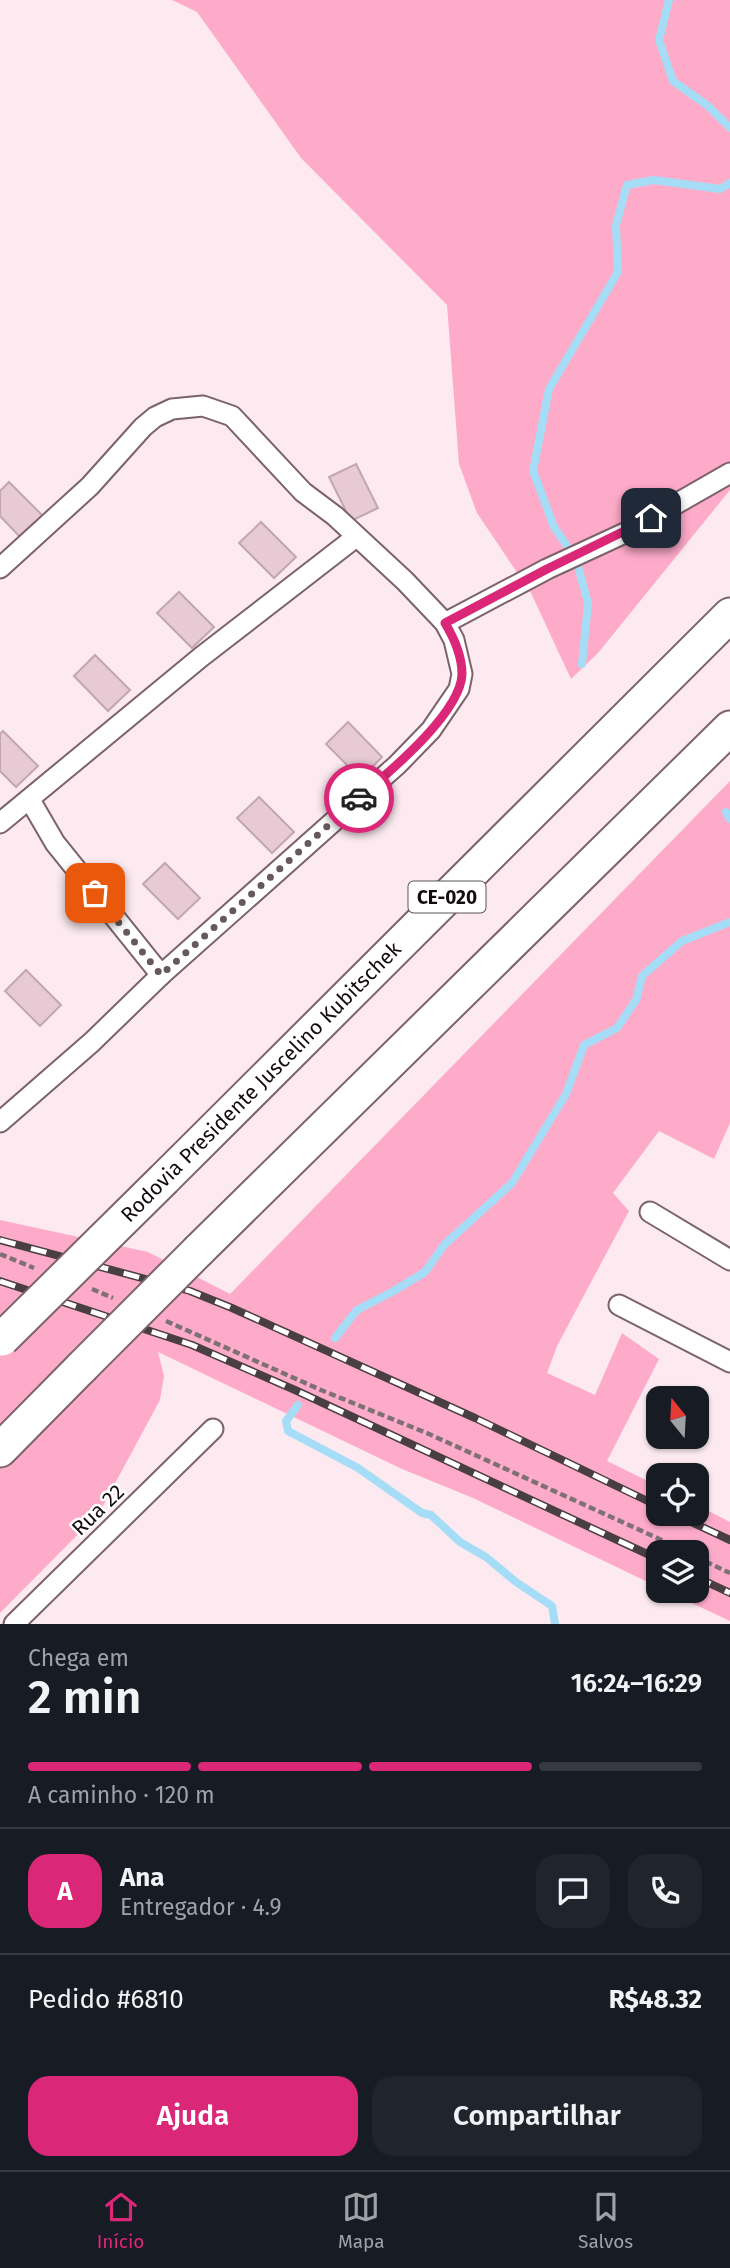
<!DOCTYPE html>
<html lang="pt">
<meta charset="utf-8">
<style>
body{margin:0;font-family:"Fira Sans",sans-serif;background:#20242c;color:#f1f3f6;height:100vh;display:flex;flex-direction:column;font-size:26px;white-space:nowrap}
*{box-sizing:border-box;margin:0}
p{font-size:23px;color:#9ea1a6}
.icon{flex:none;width:38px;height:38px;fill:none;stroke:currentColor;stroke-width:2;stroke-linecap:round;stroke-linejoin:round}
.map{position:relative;height:1624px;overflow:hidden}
.sheet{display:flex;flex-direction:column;background:#171b24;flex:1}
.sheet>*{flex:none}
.needle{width:46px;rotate:342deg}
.tools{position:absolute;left:646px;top:1386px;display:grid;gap:14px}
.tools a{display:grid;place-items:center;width:63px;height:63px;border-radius:14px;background:#171b24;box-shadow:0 2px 5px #0004;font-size:35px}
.pin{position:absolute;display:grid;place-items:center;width:60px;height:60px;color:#fff;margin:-30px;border-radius:14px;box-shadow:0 4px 10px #0006}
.courier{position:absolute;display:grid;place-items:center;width:70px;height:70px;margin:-35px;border:5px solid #db2777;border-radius:50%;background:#fff;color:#222;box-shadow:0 2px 9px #0007}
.overview em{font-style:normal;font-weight:600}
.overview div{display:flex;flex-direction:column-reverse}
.overview{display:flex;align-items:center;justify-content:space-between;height:119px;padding:0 28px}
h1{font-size:46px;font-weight:600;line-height:52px}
.bar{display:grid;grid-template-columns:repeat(4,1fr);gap:10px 7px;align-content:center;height:84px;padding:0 28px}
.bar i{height:9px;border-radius:5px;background:#363941}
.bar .current{background:#db2777}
.bar p{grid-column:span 4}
.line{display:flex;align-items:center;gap:18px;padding:0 28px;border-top:2px solid #363941}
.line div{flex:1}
.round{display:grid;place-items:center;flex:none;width:74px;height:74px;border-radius:21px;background:#20242c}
.primary-button{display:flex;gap:14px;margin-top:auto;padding:14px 28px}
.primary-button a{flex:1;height:80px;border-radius:21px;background:#db2777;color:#fff;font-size:28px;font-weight:600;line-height:80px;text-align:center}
.primary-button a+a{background:#20242c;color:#f1f3f6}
.dock{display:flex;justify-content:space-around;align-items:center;height:98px;border-top:2px solid #363941;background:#171b24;font-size:19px;color:#9ea1a6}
.dock a{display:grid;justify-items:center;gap:4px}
.dock .current{color:#db2777}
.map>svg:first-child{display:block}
</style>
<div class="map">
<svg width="730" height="1624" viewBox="0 0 730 1624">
<rect width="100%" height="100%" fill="#fceaf0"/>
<g fill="#feabca">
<polygon points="172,0 730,0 730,490 598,653 571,679 531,593 477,513 459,464 447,305 301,158 197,12"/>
<polygon points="730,781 730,1123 714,1159 659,1131 613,1193 629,1211 557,1346 547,1373 595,1395 622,1333 659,1359 607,1461 658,1486 658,1514 696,1514 697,1505 730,1522 730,1621 666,1591 696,1591 696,1552 658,1552 658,1587 473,1498 402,1469 158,1352 164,1376 160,1400 99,1513 0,1613 0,1220 148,1252 230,1294"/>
</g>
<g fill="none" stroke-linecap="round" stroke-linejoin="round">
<g stroke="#a6ddf6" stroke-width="8">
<polyline points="669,0 659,40 673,81 708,106 730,128"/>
<polyline points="582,664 588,603 576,559 554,527 533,471 549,389 618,272 616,225 627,185 654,180 720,189 730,183"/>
<polyline points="726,812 730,819"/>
<polyline points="335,1338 357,1310 392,1292 425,1272 444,1245 512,1183 566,1094 584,1045 617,1028 636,1000 642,976 682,941 730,922"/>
<polyline points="298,1405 286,1421 288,1431 358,1468 422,1513 431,1515 460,1542 486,1557 516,1582 552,1606 555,1624"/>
</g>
</g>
<g fill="#e7cad4" stroke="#c3a7b0" stroke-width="2">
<polygon points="356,464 378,508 351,521 329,477"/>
<polygon points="9,482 44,517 22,539 0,516 0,491"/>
<polygon points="261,522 296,557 274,578 239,543"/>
<polygon points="179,592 214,627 192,648 157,613"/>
<polygon points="95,655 130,690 108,711 74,676"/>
<polygon points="348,722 382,757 361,779 326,744"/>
<polygon points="3,731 38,766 16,787 0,771 0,734"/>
<polygon points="259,797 294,832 272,853 237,818"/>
<polygon points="165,863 200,898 178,919 143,884"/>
<polygon points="26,970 61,1005 40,1026 5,991"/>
</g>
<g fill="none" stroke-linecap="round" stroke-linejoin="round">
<g stroke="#7c626b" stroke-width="23">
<g id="minor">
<polyline points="0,568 90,486 143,427 155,417 172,409 203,406 232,416 303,492 335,516 405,581 445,623 454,640 462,674 459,689 431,730 397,765 161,975 92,1042 0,1122"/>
<polyline points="445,623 547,569 627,532 730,473"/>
<polyline points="30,800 55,843 161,975"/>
<polyline points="0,823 201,657 356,537"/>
<polyline points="650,1212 730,1260"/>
<polyline points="619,1305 730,1362"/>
<polyline points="14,1624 213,1429"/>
</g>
</g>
<g stroke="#7c626b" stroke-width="37">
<g id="trunk">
<polyline points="164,1179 730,615"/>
<polyline points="199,1250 730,728"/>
<polyline points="0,1450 82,1367"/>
</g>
</g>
<g stroke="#7e7176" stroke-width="4.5" stroke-dasharray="7 3.5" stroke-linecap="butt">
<polyline points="0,1254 34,1268"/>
<polyline points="92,1289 113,1298"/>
<polyline points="166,1321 321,1390 429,1434 688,1552"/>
<polyline points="696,1557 730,1573"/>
</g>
<use href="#minor" stroke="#fff" stroke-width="19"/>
<use href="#trunk" stroke="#fff" stroke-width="33"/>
<g stroke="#493e41" stroke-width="8">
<g id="rail">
<polyline points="0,1240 190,1291 232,1308 475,1418 658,1506"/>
<polyline points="0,1281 192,1345 295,1390 658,1559"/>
<polyline points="674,1514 730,1540"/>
<polyline points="696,1577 730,1593"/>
</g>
</g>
<use href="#rail" stroke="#fff" stroke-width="5" stroke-dasharray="16" stroke-linecap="butt"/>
<g stroke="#7c626b" stroke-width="37" stroke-linecap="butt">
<g id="trunk-bridge">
<polyline points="2,1339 164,1179"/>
<polyline points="82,1367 199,1250"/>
</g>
</g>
<use href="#trunk-bridge" stroke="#fff" stroke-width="33"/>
</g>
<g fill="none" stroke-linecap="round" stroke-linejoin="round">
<polyline stroke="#65595d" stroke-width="7" stroke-dasharray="0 12.6" points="95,893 161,975 359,798"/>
<path stroke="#db2777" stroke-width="9" d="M 359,798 C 388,773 461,713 462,674 C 462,656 454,638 445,623 L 547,569 L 651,518"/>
</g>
<g text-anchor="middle" stroke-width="5" stroke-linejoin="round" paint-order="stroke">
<rect fill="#fff" stroke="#5a5456" stroke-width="2" x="408.5" y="881.5" width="77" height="31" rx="5"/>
<g font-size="19" font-weight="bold" fill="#140b0e">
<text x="447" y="904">CE-020</text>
</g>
<g font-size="21" fill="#140b0e" stroke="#fff">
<text transform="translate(261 1082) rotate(-45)" y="7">Rodovia Presidente Juscelino Kubitschek</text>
<text transform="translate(98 1510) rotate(-44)" y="7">Rua 22</text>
</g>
</g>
</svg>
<div class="tools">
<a><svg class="needle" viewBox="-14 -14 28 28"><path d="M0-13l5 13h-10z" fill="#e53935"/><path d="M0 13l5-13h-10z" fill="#9ea1a6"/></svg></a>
<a><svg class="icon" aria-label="locate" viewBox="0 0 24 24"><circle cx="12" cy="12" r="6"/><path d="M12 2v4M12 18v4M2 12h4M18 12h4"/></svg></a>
<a><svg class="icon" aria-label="layers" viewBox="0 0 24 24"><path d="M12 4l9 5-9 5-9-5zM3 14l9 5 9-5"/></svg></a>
</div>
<div class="pin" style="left:95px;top:893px;background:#ea580c"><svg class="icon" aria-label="bag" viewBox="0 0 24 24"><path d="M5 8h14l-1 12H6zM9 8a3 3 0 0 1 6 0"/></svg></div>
<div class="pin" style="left:651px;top:518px;background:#1f2937"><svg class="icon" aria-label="home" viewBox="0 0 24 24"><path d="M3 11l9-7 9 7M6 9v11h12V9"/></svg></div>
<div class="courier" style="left:359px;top:798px"><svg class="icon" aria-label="car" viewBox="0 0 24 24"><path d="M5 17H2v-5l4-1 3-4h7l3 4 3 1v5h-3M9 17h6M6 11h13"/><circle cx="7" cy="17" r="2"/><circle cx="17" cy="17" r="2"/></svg></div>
</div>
<section class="sheet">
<div class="overview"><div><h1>2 min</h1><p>Chega em</p></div><em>16:24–16:29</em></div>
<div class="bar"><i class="current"></i><i class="current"></i><i class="current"></i><i></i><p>A caminho · 120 m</p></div>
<div class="line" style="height:126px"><b class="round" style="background:#db2777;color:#fff">A</b><div><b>Ana</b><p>Entregador · 4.9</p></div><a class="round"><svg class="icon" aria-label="chat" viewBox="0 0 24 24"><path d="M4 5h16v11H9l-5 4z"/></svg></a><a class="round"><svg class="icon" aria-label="phone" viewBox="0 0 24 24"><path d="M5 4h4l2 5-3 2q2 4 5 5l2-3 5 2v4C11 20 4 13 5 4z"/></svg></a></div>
<div class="line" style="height:91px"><div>Pedido #6810</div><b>R$48.32</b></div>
<div class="primary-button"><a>Ajuda</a><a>Compartilhar</a></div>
</section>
<nav class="dock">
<a class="current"><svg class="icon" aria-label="home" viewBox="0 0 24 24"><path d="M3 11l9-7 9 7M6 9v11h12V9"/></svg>Início</a>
<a><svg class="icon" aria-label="map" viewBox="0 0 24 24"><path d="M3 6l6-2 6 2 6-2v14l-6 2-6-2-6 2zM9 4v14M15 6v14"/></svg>Mapa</a>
<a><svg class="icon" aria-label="saved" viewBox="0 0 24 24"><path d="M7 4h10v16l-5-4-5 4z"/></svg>Salvos</a>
</nav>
